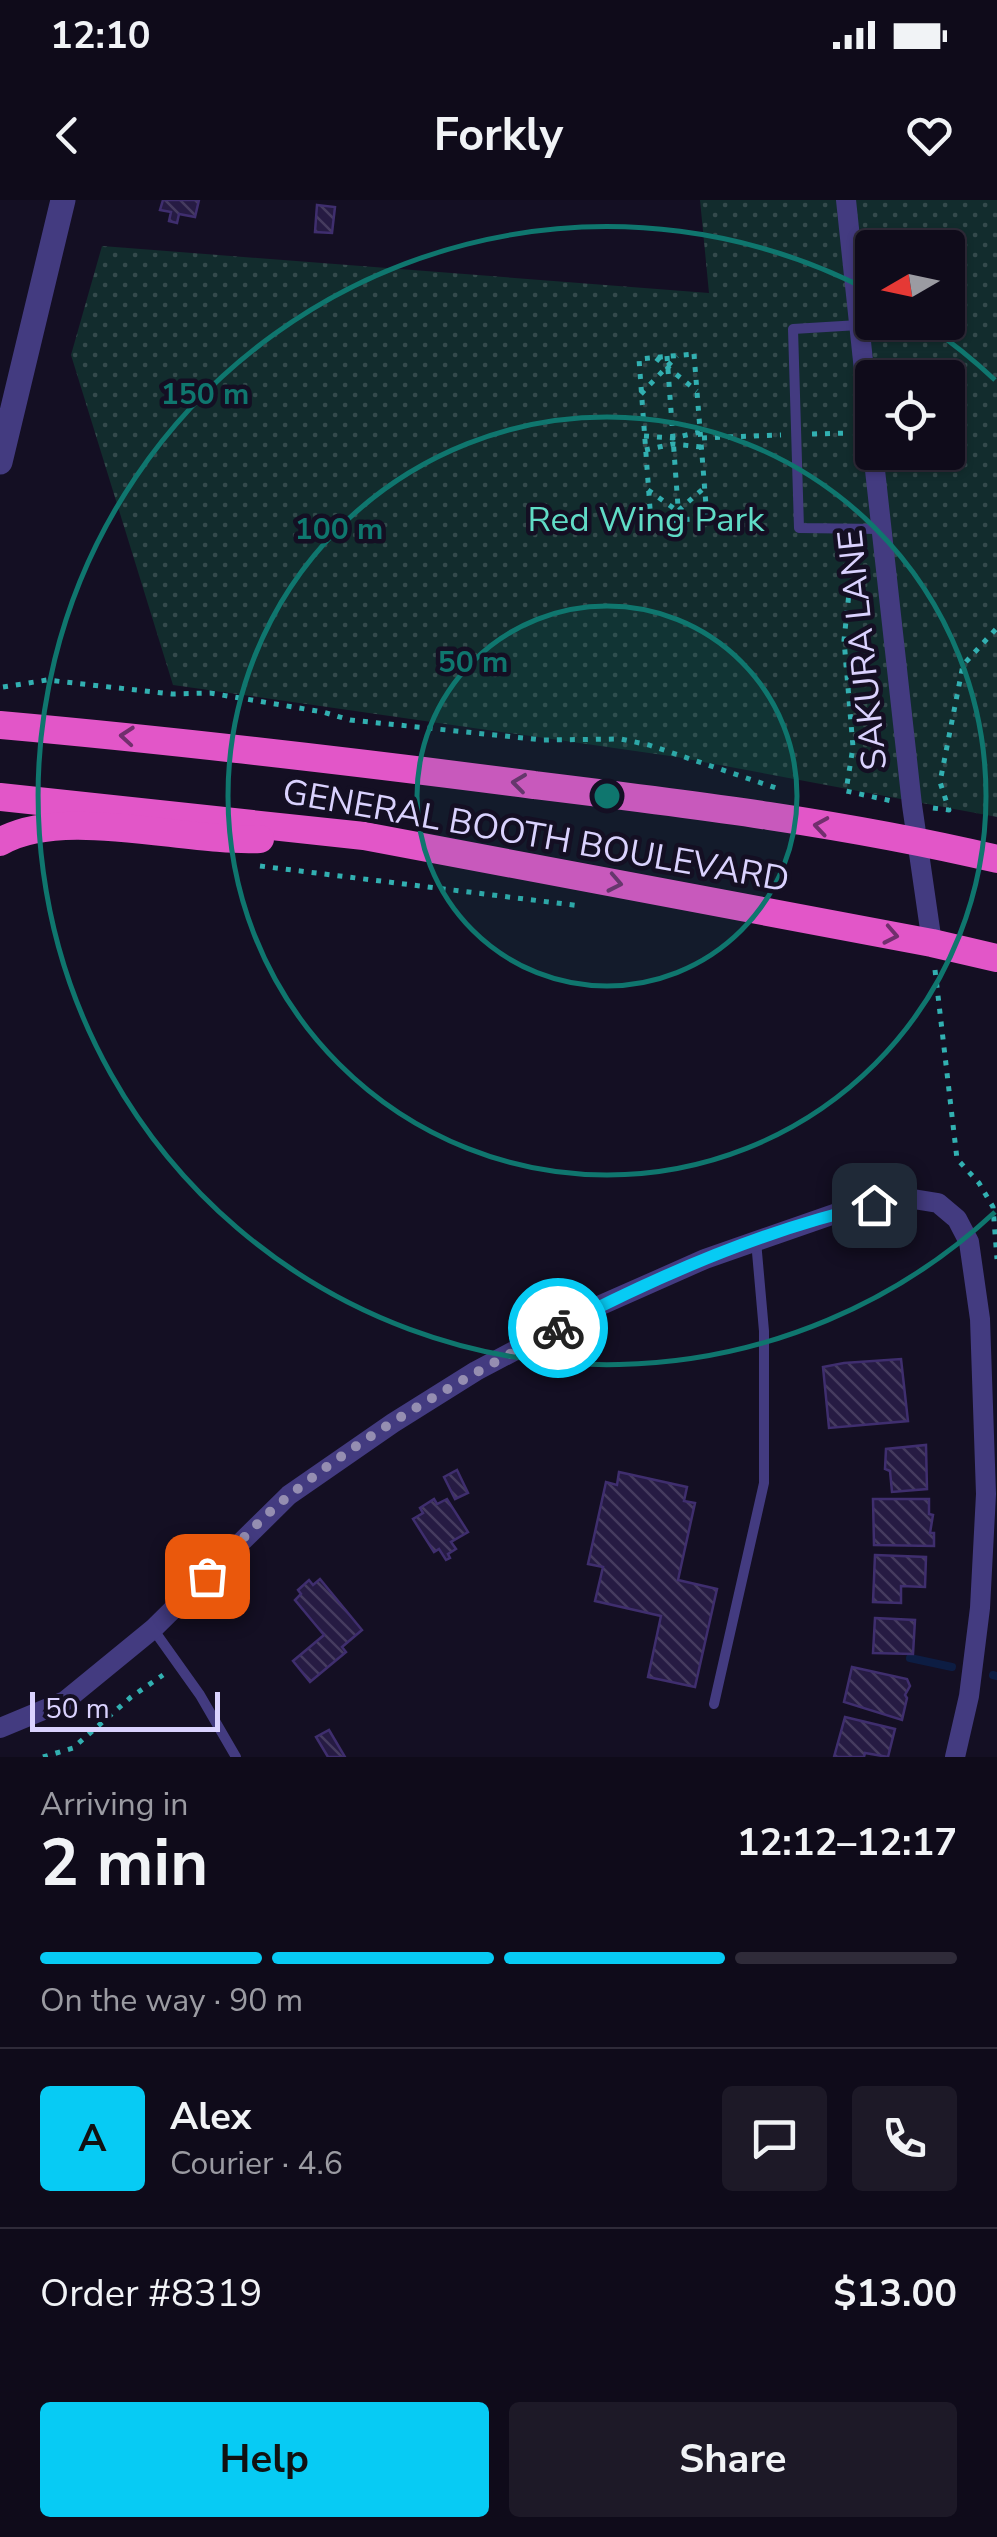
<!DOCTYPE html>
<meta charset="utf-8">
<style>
body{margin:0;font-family:"Nunito Sans",sans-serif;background:#1d1927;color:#f1f3f6;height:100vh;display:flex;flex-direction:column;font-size:38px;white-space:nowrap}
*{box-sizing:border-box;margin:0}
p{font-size:32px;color:#9b9ba2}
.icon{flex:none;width:55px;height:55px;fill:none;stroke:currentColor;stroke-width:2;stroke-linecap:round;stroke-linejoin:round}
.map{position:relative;height:1557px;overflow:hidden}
.sheet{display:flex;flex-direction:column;background:#0f0b1a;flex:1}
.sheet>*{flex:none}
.needle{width:65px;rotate:261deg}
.fabs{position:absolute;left:855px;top:30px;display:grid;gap:20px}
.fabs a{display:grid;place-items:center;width:110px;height:110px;border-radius:10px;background:#0f0b1a;box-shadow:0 2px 8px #0004,0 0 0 2px #2f2b39;font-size:50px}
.scale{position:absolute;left:30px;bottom:25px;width:190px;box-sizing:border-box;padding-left:10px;border:5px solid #dad2fe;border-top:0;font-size:28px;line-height:35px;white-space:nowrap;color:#dad2fe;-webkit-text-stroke:8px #140f23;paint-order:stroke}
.pin{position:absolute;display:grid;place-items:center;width:85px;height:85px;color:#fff;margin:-42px;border-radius:20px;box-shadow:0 5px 15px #0006}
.courier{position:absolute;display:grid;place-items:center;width:100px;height:100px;margin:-50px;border:8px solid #07cbf4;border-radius:50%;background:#fff;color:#222;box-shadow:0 2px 12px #0007}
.headline em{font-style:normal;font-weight:700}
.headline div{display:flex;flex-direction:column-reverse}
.headline{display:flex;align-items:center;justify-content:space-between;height:170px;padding:0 40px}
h1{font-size:65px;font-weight:700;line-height:75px}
.bar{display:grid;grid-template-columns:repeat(4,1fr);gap:15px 10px;align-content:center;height:120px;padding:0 40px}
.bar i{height:12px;border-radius:8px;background:#2f2b39}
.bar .on{background:#07cbf4}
.bar p{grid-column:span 4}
.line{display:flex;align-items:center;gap:25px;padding:0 40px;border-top:2px solid #2f2b39}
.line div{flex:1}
.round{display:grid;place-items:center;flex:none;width:105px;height:105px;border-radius:10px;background:#1d1927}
.cta{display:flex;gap:20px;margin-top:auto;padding:20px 40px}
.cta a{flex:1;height:115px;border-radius:10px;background:#07cbf4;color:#111;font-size:40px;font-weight:700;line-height:115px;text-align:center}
.cta a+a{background:#1d1927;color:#f1f3f6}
.status{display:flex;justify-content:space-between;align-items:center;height:70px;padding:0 50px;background:#0f0b1a;direction:ltr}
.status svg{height:28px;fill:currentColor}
header{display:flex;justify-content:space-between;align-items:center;height:130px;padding:0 40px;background:#0f0b1a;font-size:45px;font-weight:700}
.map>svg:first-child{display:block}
</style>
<div class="status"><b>12:10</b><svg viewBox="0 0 49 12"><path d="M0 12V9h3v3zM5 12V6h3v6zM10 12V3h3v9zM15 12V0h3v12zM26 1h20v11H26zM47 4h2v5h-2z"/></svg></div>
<header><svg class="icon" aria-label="back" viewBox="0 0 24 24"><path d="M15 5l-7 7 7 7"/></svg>Forkly<svg class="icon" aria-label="heart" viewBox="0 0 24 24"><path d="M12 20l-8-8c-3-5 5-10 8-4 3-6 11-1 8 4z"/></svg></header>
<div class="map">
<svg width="997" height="1557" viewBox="0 0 997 1557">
<defs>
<pattern id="park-dots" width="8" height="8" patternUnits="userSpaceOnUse" patternTransform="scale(2.5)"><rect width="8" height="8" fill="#122c2d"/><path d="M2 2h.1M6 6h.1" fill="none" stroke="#344a4c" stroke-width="1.8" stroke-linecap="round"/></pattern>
<pattern id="building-back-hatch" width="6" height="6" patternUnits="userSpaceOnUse" patternTransform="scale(2.5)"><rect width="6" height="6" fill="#261b43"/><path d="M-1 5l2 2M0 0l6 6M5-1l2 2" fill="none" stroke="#453b5f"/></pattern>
</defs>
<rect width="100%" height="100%" fill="#140f23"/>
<path fill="url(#park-dots)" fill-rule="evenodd" d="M 700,0 L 997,0 L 997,617 L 677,557 L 173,485 L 71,155 L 102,46 L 709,93 ZM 872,48 L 948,48 L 948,122 L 872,122 ZM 872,178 L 948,178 L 948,252 L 872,252 Z"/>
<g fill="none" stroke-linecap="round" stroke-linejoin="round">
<g stroke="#0d1d43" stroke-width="8">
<polyline points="910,1458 952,1467"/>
<polyline points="993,1475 997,1476"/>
</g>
</g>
<g fill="url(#building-back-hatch)" stroke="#3f2e6e" stroke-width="2.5">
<polygon points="163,0 199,0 195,17 179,14 177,23 169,21 171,12 160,10"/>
<polygon points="317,5 335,7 332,33 315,32"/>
<polygon points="901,1159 908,1221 829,1228 823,1167 844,1163"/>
<polygon points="926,1245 927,1289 892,1292 890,1271 885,1269 886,1249"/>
<polygon points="457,1270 468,1293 455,1299 444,1277"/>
<polygon points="619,1272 687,1287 684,1301 695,1303 678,1380 717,1389 695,1487 648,1477 661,1416 595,1401 603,1367 588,1364 606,1282 617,1285"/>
<polygon points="434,1299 437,1304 447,1299 468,1332 451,1342 456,1349 448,1354 450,1358 446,1360 439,1349 434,1352 413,1319 423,1313 420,1308"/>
<polygon points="873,1299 929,1299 929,1314 933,1315 930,1333 934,1333 934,1346 874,1345"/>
<polygon points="875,1355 926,1357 925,1387 901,1386 901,1403 873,1402"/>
<polygon points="320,1379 362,1430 342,1447 346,1452 310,1482 293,1461 324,1435 295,1400 301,1394 298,1390 309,1380 313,1385"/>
<polygon points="875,1418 915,1420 913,1454 873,1453"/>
<polygon points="852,1467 907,1479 910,1486 905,1495 907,1498 902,1520 844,1502"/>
<polygon points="845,1517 895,1529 888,1557 865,1553 864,1557 834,1557"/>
<polygon points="329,1530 345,1557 328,1557 316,1537"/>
</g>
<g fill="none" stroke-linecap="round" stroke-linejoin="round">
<g stroke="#32b0b1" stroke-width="5" stroke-dasharray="5 8" stroke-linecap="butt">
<polygon points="694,154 707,318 651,322 639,159"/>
<polyline points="667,156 679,320"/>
<polyline points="656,158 697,191"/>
<polyline points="641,194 677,156"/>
<polyline points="812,234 851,233"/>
<polyline points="644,236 673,238 700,232"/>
<polyline points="702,238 781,235"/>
<polyline points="645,250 673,244 701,247"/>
<polyline points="648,290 679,312"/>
<polyline points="669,319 705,287"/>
<polyline points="854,346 844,440 853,547 846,591 892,601"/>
<polyline points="3,487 47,480 172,494 210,493 323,512 350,520 543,540 621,539 649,545 776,588"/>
<polyline points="933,608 949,610 940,582 963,465 997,428"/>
<polyline points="260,666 581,706"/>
<polyline points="935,770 957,959 979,983 993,1007 997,1059"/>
<polyline points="43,1557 73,1548 131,1497 163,1475"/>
</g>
<g stroke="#433b80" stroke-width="10">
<polyline points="859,125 793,129 799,328 880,329"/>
<polyline points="153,1429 200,1495 236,1557"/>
<polyline points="714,1504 764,1283 764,1131 756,1041"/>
</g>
<g stroke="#433b80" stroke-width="20">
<polyline points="846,0 872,246"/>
<polyline points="873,252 912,605 932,743"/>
<polyline points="0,1528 65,1501 153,1429 289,1295 393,1223 476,1171 601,1105 705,1059 840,1012 907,998 938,1003 957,1019 969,1042 980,1119 986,1294 980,1408 969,1496 955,1557"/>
</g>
<polyline stroke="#433b80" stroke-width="25" points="0,262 63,0"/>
<g stroke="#e256c8" stroke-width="28">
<path d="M 0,525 C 179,541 356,562 534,585 C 689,604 845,623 997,659"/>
<polyline points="0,597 364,636 932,743 997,758"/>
<path d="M 0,642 C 62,605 187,643 260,639"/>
</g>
</g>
<defs><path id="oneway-chevron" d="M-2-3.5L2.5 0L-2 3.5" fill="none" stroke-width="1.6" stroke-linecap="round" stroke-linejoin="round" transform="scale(2.5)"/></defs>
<g stroke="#712f6d">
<use href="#oneway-chevron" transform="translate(127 536) rotate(-175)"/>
<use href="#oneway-chevron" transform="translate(519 583) rotate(-173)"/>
<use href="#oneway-chevron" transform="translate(821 626) rotate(-171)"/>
<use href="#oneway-chevron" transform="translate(615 683) rotate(11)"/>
<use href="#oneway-chevron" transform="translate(891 735) rotate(11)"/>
</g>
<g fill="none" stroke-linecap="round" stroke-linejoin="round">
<path stroke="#958eb1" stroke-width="10" stroke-dasharray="0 18" d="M 207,1376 C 234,1349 260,1318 290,1295 C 372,1229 466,1177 558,1128"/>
<path stroke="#07cbf4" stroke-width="12" d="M 558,1128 C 657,1076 765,1029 874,1005"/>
</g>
<circle cx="607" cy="596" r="190" fill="#0f766e" fill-opacity=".12"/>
<g fill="none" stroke="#0f766e" stroke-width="5">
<circle cx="607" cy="596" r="190"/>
<circle cx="607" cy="596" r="379"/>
<path d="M995 1012A569 569 0 1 1 870 91M925 124A569 569 0 0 1 995 180"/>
</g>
<g text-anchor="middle" stroke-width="9" stroke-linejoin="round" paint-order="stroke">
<g font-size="35" fill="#60dcc6" stroke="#140f23">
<text x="646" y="331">Red Wing Park</text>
</g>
<g font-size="35" fill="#dad2fe" stroke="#140f23">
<text transform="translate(862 450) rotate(-96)" y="12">SAKURA LANE</text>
<text transform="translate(536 635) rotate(10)" y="12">GENERAL BOOTH BOULEVARD</text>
</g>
</g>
<circle cx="607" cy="596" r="15" fill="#0f766e" stroke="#140f23" stroke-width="5"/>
<g font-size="30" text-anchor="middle" font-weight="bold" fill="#0f766e" stroke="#140f23" stroke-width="9" stroke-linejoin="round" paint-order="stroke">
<text x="205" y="204">150 m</text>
<text x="339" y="339">100 m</text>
<text x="473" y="472">50 m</text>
</g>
</svg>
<div class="fabs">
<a><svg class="needle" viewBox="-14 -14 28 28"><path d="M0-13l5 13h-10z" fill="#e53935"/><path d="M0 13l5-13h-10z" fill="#9b9ba2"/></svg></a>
<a><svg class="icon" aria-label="locate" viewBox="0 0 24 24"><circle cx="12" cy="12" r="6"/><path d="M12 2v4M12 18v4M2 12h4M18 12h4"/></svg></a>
</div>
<div class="scale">50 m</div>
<div class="pin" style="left:207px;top:1376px;background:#ea580c"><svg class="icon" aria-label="bag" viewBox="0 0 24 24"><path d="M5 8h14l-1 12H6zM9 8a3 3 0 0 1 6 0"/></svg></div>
<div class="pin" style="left:874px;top:1005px;background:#1f2937"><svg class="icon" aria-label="home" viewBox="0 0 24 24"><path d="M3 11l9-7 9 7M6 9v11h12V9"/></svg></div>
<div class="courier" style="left:558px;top:1128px"><svg class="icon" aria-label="bike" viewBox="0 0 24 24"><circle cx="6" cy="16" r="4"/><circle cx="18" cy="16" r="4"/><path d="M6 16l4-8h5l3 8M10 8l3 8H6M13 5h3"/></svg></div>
</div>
<section class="sheet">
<div class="headline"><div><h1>2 min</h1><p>Arriving in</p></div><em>12:12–12:17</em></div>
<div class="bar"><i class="on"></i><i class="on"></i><i class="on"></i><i></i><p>On the way · 90 m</p></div>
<div class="line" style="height:180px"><b class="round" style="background:#07cbf4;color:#111">A</b><div><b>Alex</b><p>Courier · 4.6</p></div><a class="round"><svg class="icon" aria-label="chat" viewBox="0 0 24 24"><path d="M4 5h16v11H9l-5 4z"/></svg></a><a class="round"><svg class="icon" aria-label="phone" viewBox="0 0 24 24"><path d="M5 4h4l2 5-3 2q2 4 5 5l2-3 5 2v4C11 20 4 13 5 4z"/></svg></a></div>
<div class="line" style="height:130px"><div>Order #8319</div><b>$13.00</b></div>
<div class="cta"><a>Help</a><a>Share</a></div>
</section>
